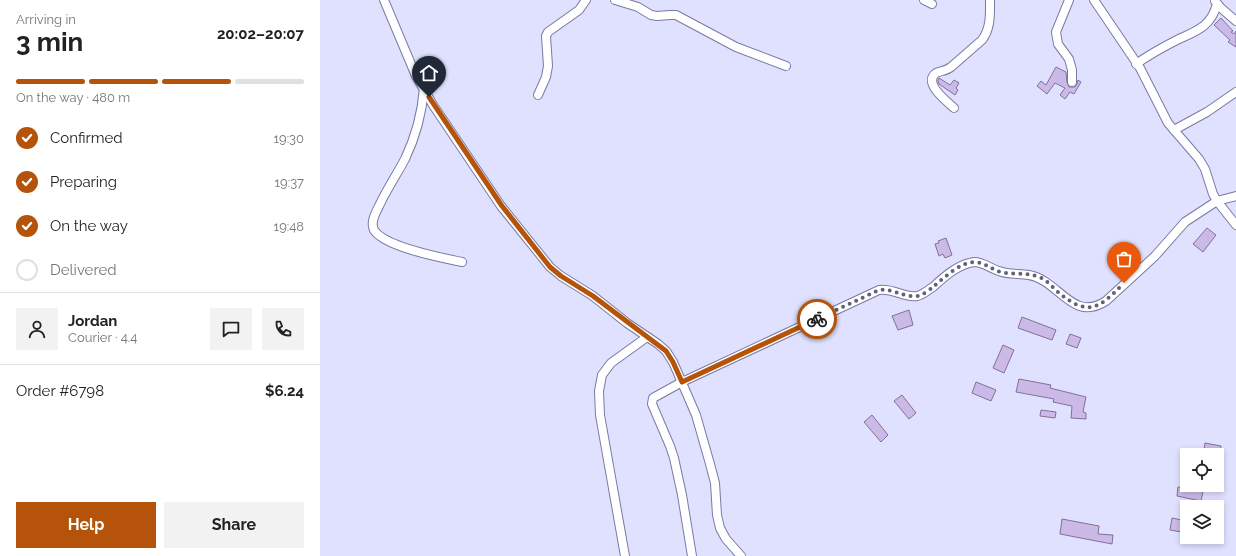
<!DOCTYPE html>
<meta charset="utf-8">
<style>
body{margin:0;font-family:Raleway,sans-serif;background:#f2f2f2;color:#222;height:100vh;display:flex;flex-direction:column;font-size:15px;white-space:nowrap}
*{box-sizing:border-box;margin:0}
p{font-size:13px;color:#767676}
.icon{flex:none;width:22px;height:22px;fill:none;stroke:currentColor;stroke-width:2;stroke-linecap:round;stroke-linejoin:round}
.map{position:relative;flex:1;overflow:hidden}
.sheet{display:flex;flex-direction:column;background:#fff;width:320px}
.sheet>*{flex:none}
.buttons{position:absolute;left:860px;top:448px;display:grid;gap:8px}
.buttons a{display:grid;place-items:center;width:44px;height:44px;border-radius:0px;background:#fff;box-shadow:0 2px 6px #0003;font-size:20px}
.pin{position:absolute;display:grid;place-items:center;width:34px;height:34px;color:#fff;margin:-41px -17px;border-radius:50% 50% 50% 0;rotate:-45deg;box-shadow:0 0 4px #0007}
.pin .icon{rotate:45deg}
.courier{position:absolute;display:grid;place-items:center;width:40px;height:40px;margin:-20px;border:3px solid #b45309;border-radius:50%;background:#fff;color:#222;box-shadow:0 1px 5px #0007}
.headline em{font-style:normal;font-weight:700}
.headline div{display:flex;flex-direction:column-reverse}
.headline{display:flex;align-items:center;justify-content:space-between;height:68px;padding:0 16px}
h1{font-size:26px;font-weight:700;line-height:30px}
.bar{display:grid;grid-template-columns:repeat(4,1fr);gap:6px 4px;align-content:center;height:48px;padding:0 16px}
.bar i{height:5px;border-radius:3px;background:#e0e0e0}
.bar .on{background:#b45309}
.bar p{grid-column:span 4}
.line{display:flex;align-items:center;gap:10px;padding:0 16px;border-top:1px solid #e0e0e0}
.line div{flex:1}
.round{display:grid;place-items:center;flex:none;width:42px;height:42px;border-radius:0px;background:#f2f2f2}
ol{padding:0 16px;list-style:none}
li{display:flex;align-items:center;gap:12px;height:44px}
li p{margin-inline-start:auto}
li .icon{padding:4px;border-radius:50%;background:#b45309;color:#fff;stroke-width:4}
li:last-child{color:#767676}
li i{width:22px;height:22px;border:2px solid #e0e0e0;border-radius:50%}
.action{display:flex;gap:8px;margin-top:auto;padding:8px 16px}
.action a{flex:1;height:46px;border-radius:0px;background:#b45309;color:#fff;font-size:16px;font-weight:700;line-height:46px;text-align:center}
.action a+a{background:#f2f2f2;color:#222}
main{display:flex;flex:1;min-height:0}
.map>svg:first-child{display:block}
</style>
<main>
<section class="sheet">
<div class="headline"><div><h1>3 min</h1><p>Arriving in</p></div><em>20:02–20:07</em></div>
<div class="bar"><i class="on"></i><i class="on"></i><i class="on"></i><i></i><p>On the way · 480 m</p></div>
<ol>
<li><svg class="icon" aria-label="check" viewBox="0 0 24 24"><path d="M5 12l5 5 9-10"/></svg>Confirmed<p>19:30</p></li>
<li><svg class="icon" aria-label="check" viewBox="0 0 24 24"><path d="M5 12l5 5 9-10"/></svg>Preparing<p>19:37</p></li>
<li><svg class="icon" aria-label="check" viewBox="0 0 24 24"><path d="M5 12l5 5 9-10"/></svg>On the way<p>19:48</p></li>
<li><i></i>Delivered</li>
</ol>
<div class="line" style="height:72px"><a class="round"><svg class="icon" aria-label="person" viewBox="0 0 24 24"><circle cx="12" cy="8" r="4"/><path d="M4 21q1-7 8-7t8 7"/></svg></a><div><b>Jordan</b><p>Courier · 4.4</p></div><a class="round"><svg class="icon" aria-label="chat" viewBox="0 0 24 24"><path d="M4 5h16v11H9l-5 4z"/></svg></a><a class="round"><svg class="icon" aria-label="phone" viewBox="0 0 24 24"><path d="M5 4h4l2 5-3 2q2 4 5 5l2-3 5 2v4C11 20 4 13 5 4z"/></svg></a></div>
<div class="line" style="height:52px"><div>Order #6798</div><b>$6.24</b></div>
<div class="action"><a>Help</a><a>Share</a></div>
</section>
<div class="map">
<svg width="916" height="556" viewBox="0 0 916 556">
<rect width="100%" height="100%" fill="#dfe1fe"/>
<g fill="#cbbae7" stroke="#81719a">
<polygon points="901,18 913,31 911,32 914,34 916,31 916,47 908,42 910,40 894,25"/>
<polygon points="736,67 746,72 747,82 749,87 755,87 757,84 758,80 761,82 754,94 750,92 745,99 740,95 745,88 735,83 727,94 717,86 721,81 726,85"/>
<polygon points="619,78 630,85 634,80 639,83 636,88 638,90 635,95 619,84 618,81"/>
<polygon points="887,228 896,235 883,252 873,244"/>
<polygon points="626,238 632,255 625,258 623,254 619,256 615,244 619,243 618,241"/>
<polygon points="589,310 593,325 578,330 572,316"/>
<polygon points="702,317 736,330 732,340 698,328"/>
<polygon points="750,334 761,338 757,348 746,344"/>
<polygon points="683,345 694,350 684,373 673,368"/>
<polygon points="699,379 731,385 730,388 766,397 763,412 766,413 766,419 751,418 752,406 733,402 734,399 696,392"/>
<polygon points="656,382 676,390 671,401 652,393"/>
<polygon points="582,395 596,413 589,419 574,401"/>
<polygon points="721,410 736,412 735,418 720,416"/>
<polygon points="552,415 568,435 561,442 544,422"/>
<polygon points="885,443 901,446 900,455 883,455"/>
<polygon points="858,487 883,491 881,501 857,496"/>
<polygon points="852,518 867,521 867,533 850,530"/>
<polygon points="742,519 779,526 778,534 793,535 792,544 740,534"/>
</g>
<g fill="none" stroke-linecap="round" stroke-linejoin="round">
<g stroke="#787aa4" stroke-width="10">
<g id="street">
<polyline points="64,0 96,76 113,105 181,206 230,267 241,276 273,296 307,323 338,344 346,351 353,362 376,415 390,464 395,483 397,515 400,528 406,539 421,556"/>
<polyline points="295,0 318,7 331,15 337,16 350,15 356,15 416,47 466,66"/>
<polyline points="604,0 612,4"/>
<polyline points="749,0 736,32 738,44 749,59 752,70 752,82"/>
<polyline points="774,0 820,68 848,123 879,159 885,169 893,194 897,201 916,225"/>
<polyline points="895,1 901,8 916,21"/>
<path d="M 816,64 C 829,55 843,47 857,40 C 876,31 891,27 897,4"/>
<path d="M 104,88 C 102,114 96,136 85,159 C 77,174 67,189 60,204 C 56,212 50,222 54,230 C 64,247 123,258 142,262"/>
<polyline points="218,95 226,77 228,66 226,36 228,32 259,10 266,0"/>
<path d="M 634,108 C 628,102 602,83 616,73 C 620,71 626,71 631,67 L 662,40 C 671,28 670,14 670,0"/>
<polyline points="854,130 887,112 916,92"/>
<polyline points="305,556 280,415 279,391 282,375 291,363 327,337"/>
<path d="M 372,556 L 362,495 L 354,458 L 350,446 L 332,404 L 333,398 L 362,382 L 559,290 C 574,288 583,298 597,296 C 603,295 608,290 613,287 C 624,277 638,264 654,262 C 664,262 671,269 679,271 C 689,275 699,273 709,275 C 739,280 752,323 786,301 L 835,256 L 865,222 L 897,201 L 916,196"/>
</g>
</g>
<use href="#street" stroke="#fff" stroke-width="8"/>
</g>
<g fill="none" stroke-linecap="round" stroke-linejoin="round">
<path stroke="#616277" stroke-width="4" stroke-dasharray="0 7.2" d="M 497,319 L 559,290 C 574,288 583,298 598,296 C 603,295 609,290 613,287 C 625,277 639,263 654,262 C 664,262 671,269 680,272 C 693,275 706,272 719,277 C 727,280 732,287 738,292 C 769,318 779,308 804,283"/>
<polyline stroke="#b45309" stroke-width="5" points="109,97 182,206 230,267 241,276 273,296 346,351 353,362 362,382 497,319"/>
</g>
</svg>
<div class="buttons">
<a><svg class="icon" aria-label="locate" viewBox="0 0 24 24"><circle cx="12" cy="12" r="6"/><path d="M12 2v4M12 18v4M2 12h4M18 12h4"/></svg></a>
<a><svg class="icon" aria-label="layers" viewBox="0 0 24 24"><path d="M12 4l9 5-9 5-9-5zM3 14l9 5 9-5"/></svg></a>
</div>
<div class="pin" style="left:804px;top:283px;background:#ea580c"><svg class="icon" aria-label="bag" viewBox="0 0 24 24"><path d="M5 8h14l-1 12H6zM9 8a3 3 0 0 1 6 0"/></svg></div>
<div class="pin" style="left:109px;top:97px;background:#1f2937"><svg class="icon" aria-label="home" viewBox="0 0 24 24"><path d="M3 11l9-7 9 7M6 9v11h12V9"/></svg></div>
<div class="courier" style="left:497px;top:319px"><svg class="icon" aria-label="bike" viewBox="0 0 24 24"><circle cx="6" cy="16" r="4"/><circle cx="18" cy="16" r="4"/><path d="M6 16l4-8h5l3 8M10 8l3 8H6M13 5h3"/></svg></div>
</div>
</main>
